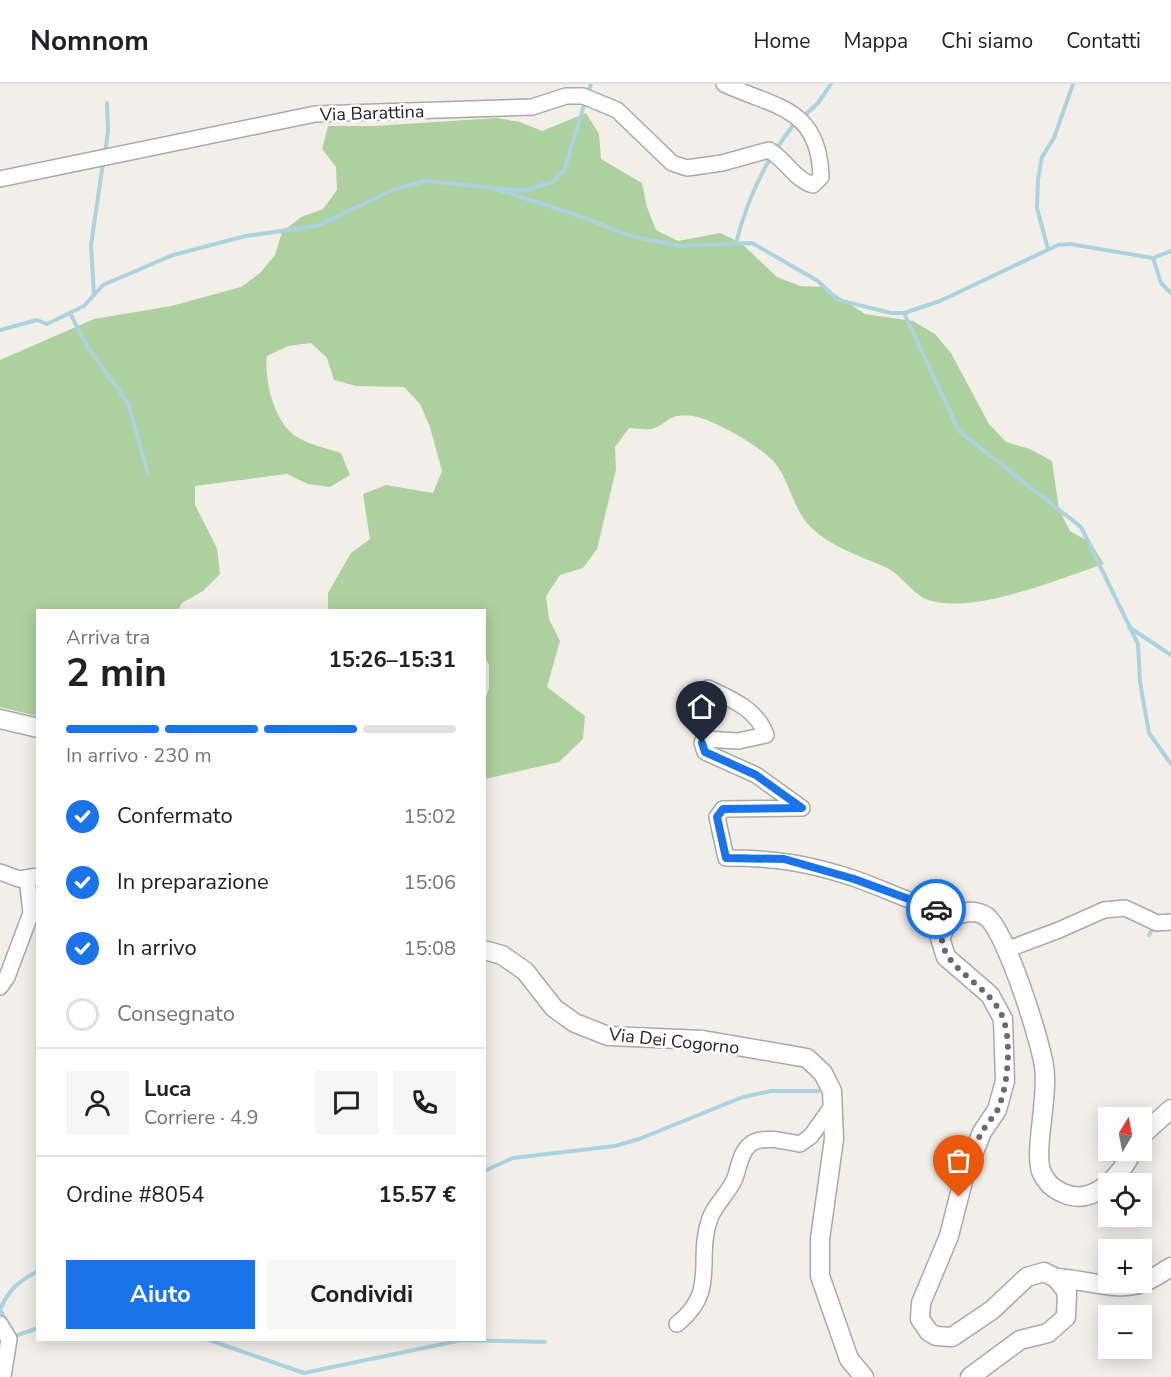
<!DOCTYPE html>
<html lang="it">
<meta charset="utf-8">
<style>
body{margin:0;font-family:"Nunito Sans",sans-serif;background:#f6f6f6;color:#202124;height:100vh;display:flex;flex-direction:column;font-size:22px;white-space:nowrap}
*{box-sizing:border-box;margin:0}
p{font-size:20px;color:#757577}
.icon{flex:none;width:33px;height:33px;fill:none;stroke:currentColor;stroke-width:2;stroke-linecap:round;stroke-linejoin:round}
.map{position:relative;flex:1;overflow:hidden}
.side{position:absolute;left:36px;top:525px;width:450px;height:732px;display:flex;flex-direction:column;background:#fff;border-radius:0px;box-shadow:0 3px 15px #0003}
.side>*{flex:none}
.needle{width:39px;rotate:10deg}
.fabs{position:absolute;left:1098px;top:1023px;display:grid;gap:12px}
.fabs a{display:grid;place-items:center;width:54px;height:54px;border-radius:0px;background:#fff;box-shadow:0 3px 15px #0003;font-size:30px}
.pin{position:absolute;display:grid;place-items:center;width:51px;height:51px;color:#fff;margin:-62px -26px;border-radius:50% 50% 50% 0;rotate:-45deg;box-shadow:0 0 6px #0007}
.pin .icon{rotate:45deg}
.courier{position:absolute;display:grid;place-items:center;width:60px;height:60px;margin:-30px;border:4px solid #1a73e8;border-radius:50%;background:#fff;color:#222;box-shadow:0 2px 8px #0007}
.head em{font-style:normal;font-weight:700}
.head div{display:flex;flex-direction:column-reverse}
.head{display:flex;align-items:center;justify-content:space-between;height:102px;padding:0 30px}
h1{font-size:39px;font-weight:700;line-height:45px}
.bar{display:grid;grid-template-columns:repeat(4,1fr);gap:9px 6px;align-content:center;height:72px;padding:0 30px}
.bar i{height:8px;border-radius:4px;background:#e0e0e0}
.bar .active{background:#1a73e8}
.bar p{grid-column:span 4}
.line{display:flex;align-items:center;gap:15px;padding:0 30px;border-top:2px solid #e0e0e0}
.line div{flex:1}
.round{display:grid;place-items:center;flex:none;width:63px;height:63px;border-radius:0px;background:#f6f6f6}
ol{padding:0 30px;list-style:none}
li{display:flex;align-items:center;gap:18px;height:66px}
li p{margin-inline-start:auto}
li .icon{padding:6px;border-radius:50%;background:#1a73e8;color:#fff;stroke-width:4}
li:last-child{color:#757577}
li i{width:33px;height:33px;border:3px solid #e0e0e0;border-radius:50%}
.button{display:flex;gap:12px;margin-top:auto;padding:12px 30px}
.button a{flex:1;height:69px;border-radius:0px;background:#1a73e8;color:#fff;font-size:24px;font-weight:700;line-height:69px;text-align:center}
.button a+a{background:#f6f6f6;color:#202124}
header{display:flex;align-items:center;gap:36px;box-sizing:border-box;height:84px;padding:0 30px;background:#fff;border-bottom:2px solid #e0e0e0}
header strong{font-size:28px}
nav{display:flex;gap:33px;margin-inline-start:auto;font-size:21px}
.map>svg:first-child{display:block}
</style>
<header>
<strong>Nomnom</strong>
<nav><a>Home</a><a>Mappa</a><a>Chi siamo</a><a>Contatti</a></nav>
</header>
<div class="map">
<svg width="1171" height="1293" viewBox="0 0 1171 1293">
<rect width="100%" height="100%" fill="#f2efe9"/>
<path fill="#add19e" d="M 586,29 L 599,50 L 601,75 L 642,99 L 647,123 L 656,146 L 678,157 L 720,149 L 741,159 L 777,193 L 800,202 L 824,203 L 865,230 L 913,237 L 935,250 L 951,269 L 989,340 L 1006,358 L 1030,365 L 1052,377 L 1059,425 L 1070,447 L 1091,459 L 1104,480 C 1058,495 974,531 928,516 C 912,510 901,490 885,483 C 858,471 827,462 807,439 C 792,421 789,396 775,379 C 762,363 713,335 693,332 C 665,329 670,340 651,345 C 645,346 635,344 629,344 L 615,363 L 616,386 L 597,465 L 583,484 L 560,491 L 546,512 L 549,535 L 560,557 L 547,603 L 585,632 L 583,655 L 559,678 L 485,695 L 484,618 L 489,604 L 489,581 L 485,574 L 484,526 L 328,526 L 328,509 L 351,469 L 370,455 L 363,410 L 386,401 L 433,409 L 442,387 L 430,343 L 420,320 L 404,303 L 356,302 L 334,296 L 327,274 L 311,259 L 288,262 L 267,272 C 264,296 274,339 297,353 C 310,361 326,364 341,369 L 350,391 L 330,403 L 308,400 L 287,390 L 195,402 L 195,421 L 217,464 L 220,490 L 203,507 L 182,519 L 178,526 L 38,526 L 37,632 L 0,623 L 0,276 L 94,235 L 171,222 L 241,203 L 260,189 L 275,171 L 282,148 L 301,133 L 323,125 L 337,106 L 336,83 L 322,65 L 328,42 L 374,42 L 497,34 L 520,38 L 542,47 Z"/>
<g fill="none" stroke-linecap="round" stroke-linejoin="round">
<g stroke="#aad3df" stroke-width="4">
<polyline points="587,11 591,0"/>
<polyline points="803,33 818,19 831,0"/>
<polyline points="776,65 796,37"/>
<polyline points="105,69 108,47 107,19"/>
<polyline points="496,105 582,133 631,152 680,162 752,159 818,197 838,216 891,229 904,229 940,217 1058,161 1070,160 1153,174 1171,167"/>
<path d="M 736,159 C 744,127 755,100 772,71"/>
<polyline points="1048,165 1037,124 1038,95 1042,73 1054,54 1073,0"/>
<polyline points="1153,174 1161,199 1171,209"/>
<polyline points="94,211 91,161 103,79"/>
<polyline points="70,229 87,262 128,319 148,390"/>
<polyline points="904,229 959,347 1081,443 1138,560 1140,598 1149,649 1171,680"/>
<polyline points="0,246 37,236 47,240 84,222 103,201 173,171 246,152 317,142 395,105 426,97 524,107 552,98 564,87 585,18"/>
<polyline points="1129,543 1171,571"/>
<polyline points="1149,851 1155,841"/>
<polyline points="484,1087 513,1074 615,1062 639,1055 743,1013 771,1007 818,1007"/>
<path d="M 7,1239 L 0,1226 C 8,1206 19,1197 38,1187"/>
<polyline points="12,1253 38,1244"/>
<polyline points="209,1256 304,1289 462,1256 545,1258"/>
</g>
<g stroke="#a9a9a9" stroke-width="18">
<g id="minor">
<path d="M 0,95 L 315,30 L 532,23 L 566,12 L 583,12 L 617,26 L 672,79 L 687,84 L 722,79 L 769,66 C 787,77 794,95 813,101 L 821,93 C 819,23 776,24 724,0"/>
<path d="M 708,604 C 731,615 757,625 766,651 L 738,657 L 704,655 L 702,659 L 705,668 L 756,691 L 802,724 L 723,725 L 717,733 L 726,774 C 775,774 807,779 853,794 C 888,806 921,824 957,830"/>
<polyline points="0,788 19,795 38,792"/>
<polyline points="1006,866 1059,846 1104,826 1125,824 1157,839 1171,838"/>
<polyline points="0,903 7,893 31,829 27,794"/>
<polyline points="0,1240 9,1255 3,1293"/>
<path d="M 677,1240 C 719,1207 695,1176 710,1134 C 716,1119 729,1109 735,1094 C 739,1083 741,1064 754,1058 C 767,1052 787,1058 800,1060 L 811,1052 L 833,1021"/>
</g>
</g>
<g stroke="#a9a9a9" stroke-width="21">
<g id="tertiary">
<polyline points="0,635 38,644"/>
<polyline points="484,866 502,871 525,887 554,924 575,939 608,952 703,956 807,974 823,989 832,1007 834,1055 820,1155 820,1192 849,1275 864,1293"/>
<polyline points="1142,1051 1171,1025"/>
<path d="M 1056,1194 C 1083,1195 1116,1208 1141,1199 C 1152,1196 1162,1188 1171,1183"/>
<path d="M 970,1293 L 1020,1256 L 1048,1249 L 1066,1233 L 1067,1208 L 1056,1194 L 1044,1188 L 1027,1193 L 992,1226 L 952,1253 L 936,1252 L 929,1248 L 920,1235 L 921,1219 L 949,1152 L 964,1093 L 982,1048 L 997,1026 L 1005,997 L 1003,935 L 990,911 L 946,873 L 940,854 L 949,836 C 961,828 974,824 987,833 C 1006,848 1040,955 1044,982 C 1049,1012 1034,1064 1041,1087 C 1045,1097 1053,1105 1063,1109 C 1093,1123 1121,1092 1133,1066"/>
</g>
</g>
<use href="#minor" stroke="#fff" stroke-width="15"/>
<use href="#tertiary" stroke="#fff" stroke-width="18"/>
</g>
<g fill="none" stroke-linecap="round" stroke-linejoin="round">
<path stroke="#6b6a68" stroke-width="6" stroke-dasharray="0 10.8" d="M 936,825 L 957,830 L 943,844 C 933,883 989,897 1003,934 C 1012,959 1008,1001 998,1025 C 994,1033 986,1040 982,1048 C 971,1067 964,1091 959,1113"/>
<polyline stroke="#1a73e8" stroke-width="8" points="702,659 705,668 756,691 802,724 723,725 717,733 726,774 784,775 854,795 936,825"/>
</g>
<g text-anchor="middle" stroke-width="5" stroke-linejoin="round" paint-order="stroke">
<g font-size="18" fill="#222" stroke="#fff">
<text transform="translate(372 29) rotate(-2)" y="6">Via Barattina</text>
<text transform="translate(674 957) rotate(6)" y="6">Via Dei Cogorno</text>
</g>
</g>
</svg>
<div class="fabs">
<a><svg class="needle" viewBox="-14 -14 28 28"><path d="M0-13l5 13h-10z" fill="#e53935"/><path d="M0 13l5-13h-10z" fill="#757577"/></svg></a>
<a><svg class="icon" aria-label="locate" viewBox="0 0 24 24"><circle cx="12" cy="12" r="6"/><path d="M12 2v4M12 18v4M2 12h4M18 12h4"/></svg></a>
<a>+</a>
<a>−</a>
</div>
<div class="pin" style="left:959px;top:1113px;background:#ea580c"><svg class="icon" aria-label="bag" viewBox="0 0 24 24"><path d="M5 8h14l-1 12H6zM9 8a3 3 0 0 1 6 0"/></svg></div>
<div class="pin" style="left:702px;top:659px;background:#1f2937"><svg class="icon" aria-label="home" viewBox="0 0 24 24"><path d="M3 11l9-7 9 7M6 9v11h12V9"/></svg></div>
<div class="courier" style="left:936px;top:825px"><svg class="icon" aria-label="car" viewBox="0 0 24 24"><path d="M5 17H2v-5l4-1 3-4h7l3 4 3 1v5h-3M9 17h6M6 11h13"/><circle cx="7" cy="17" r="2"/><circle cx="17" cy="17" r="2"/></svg></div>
<section class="side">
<div class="head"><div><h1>2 min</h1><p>Arriva tra</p></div><em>15:26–15:31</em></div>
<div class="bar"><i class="active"></i><i class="active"></i><i class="active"></i><i></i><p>In arrivo · 230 m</p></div>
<ol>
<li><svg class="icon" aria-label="check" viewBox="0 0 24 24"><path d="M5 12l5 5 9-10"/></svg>Confermato<p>15:02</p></li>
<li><svg class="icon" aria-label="check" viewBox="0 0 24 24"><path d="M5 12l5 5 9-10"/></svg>In preparazione<p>15:06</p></li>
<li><svg class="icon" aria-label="check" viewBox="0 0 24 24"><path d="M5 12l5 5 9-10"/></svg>In arrivo<p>15:08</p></li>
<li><i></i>Consegnato</li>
</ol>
<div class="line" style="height:108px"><a class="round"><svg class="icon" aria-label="person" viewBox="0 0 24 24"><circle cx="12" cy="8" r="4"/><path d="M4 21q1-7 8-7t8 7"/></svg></a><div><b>Luca</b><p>Corriere · 4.9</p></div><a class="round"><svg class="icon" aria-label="chat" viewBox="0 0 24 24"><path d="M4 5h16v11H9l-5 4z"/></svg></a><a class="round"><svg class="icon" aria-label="phone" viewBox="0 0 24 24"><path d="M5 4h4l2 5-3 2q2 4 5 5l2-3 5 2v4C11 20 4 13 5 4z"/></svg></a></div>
<div class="line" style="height:78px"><div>Ordine #8054</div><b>15.57 €</b></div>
<div class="button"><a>Aiuto</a><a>Condividi</a></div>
</section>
</div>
